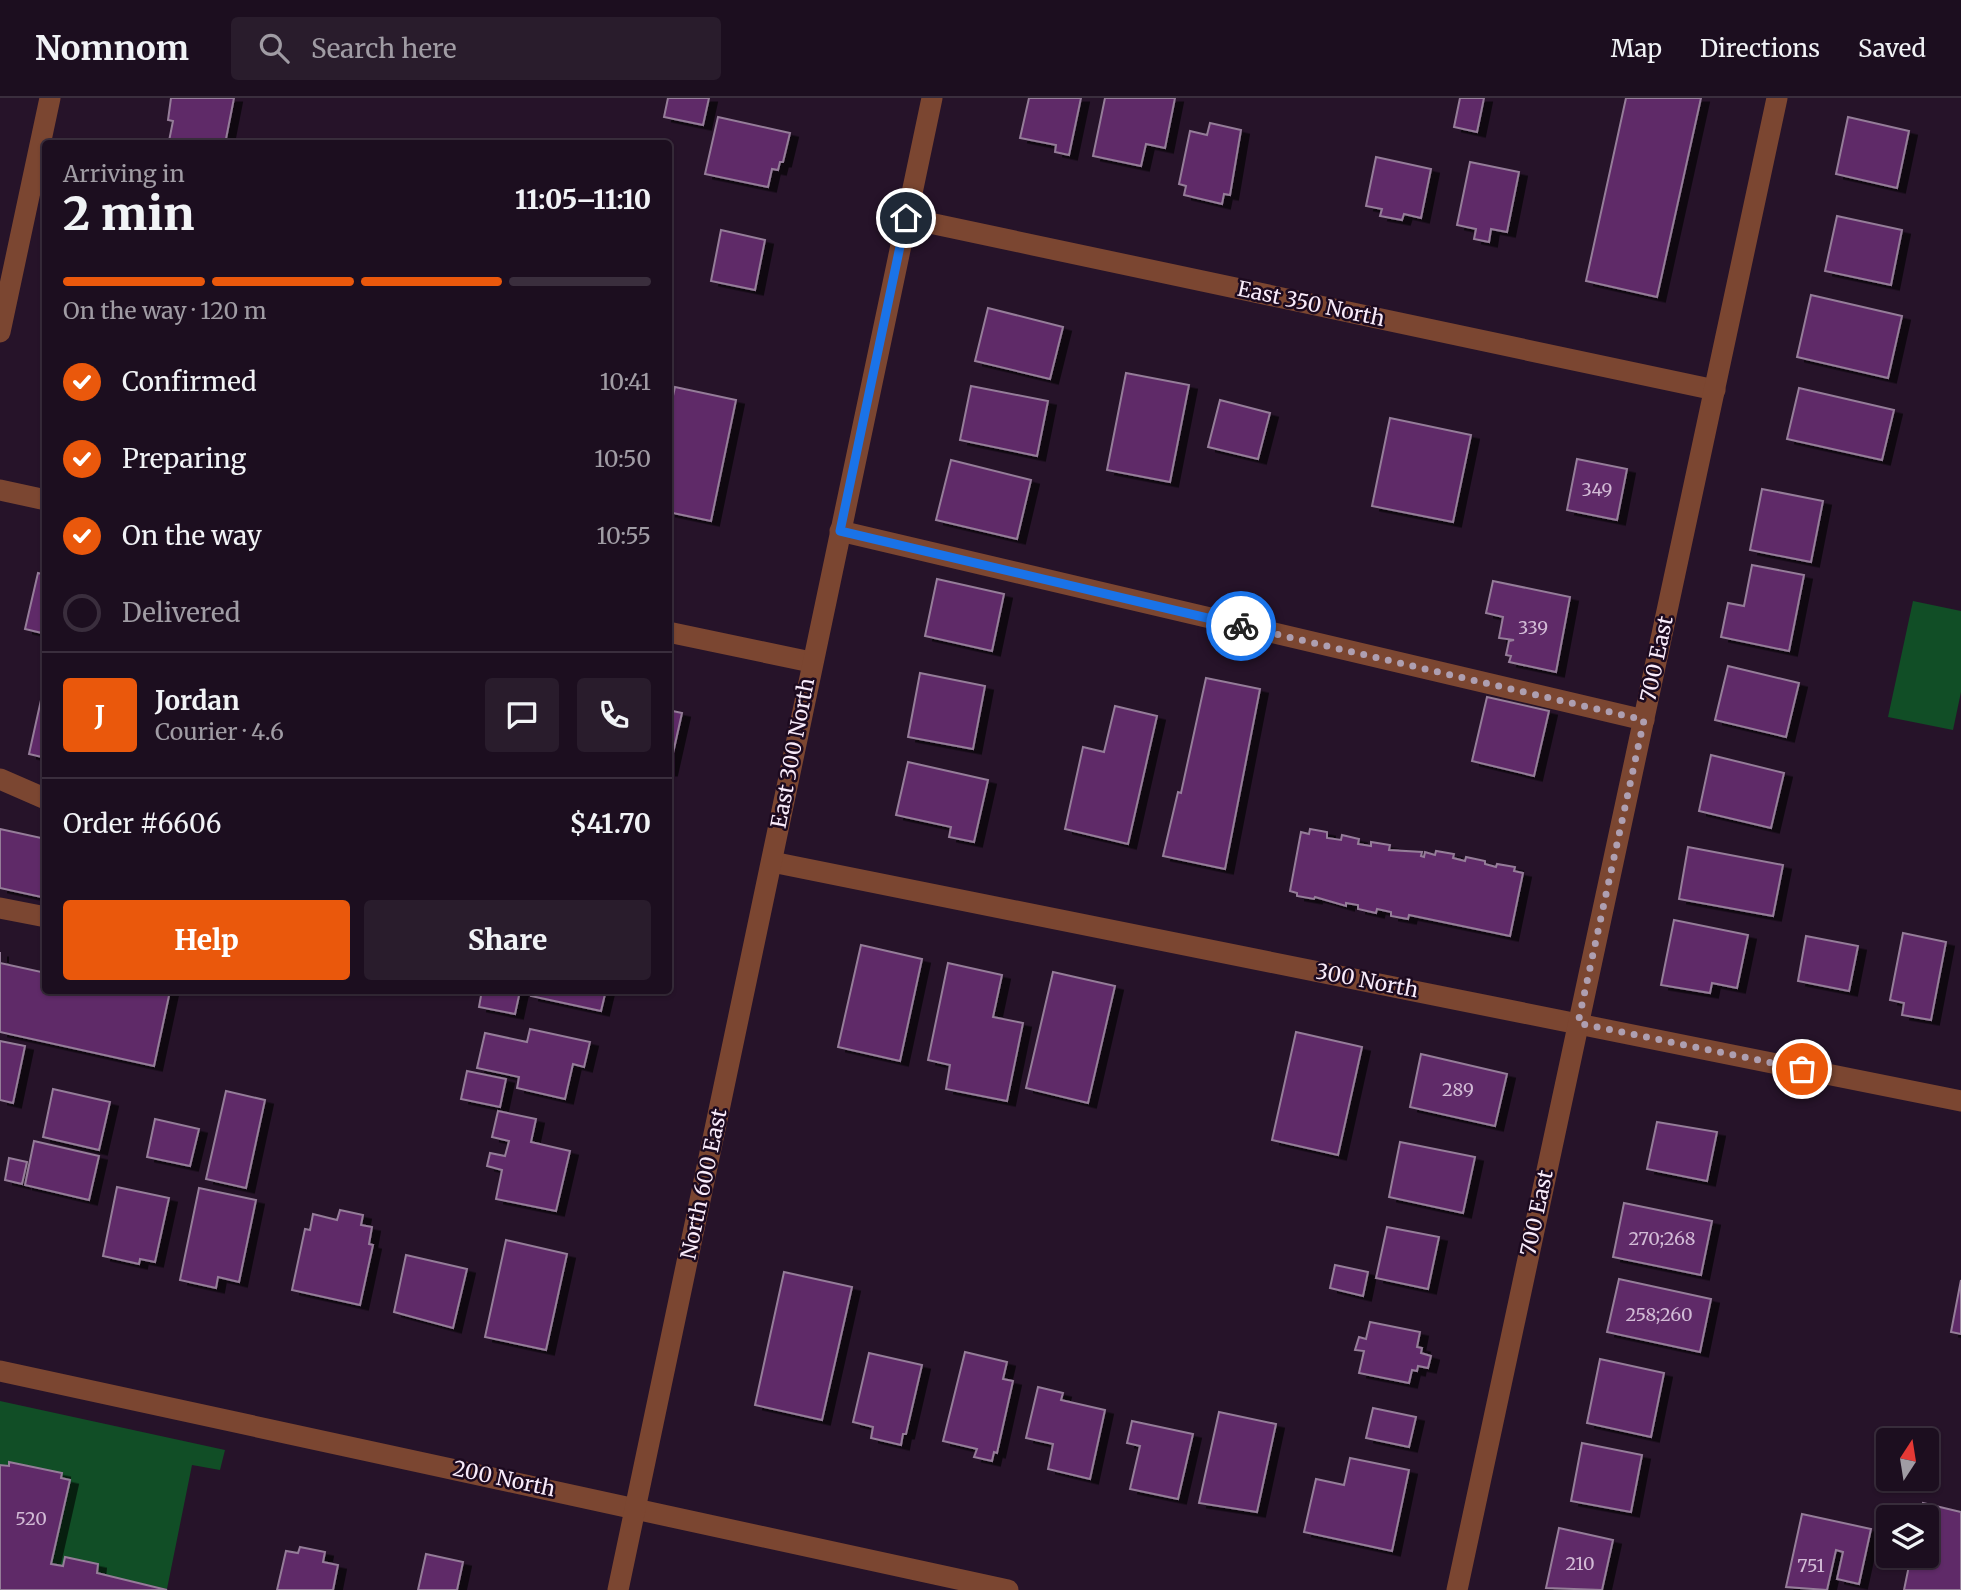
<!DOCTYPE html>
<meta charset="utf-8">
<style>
body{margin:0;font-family:Merriweather,serif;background:#291c2c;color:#f1f3f6;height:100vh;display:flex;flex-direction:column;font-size:26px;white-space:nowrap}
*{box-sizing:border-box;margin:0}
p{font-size:23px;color:#a09ca4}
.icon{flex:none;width:38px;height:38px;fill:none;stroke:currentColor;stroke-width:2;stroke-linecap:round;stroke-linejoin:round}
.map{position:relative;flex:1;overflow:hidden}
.panel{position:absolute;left:42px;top:42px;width:630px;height:854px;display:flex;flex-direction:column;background:#1c0e1f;border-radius:7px;box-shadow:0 2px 5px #0004,0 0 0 2px #3a2e3d}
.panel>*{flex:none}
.needle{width:46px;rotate:12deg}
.tools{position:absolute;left:1876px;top:1330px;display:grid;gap:14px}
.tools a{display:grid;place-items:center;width:63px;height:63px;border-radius:7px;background:#1c0e1f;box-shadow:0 2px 5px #0004,0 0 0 2px #3a2e3d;font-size:35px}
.pin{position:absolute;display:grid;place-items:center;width:60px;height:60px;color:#fff;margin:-30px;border:4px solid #fff;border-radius:50%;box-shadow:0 2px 7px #0007}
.courier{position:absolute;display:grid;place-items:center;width:70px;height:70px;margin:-35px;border:5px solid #1a73e8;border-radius:50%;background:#fff;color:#222;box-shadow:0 2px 9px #0007}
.headline em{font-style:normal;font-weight:800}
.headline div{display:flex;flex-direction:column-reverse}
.headline{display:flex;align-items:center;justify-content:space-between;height:119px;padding:0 21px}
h1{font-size:46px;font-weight:800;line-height:52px}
.bar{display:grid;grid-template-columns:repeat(4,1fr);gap:10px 7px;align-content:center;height:84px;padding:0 21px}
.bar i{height:9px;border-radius:5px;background:#3a2e3d}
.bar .current{background:#ea580c}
.bar p{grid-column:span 4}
.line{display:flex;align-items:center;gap:18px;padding:0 21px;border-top:2px solid #3a2e3d}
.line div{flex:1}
.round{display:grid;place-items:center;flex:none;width:74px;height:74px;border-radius:7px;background:#291c2c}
ol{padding:0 21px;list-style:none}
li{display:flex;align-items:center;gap:21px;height:77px}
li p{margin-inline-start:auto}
li .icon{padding:7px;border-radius:50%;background:#ea580c;color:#fff;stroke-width:4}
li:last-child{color:#a09ca4}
li i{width:38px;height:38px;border:4px solid #3a2e3d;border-radius:50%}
.cta{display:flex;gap:14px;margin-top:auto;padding:14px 21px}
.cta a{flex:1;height:80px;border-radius:7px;background:#ea580c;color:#fff;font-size:28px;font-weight:800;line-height:80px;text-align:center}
.cta a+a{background:#291c2c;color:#f1f3f6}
header{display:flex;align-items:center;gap:42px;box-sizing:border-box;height:98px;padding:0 35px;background:#1c0e1f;border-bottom:2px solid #3a2e3d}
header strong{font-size:33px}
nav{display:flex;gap:38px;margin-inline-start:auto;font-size:24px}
.search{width:490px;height:63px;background:#291c2c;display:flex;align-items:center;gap:18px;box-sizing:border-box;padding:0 24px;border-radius:7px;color:#a09ca4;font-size:26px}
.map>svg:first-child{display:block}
</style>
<header>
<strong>Nomnom</strong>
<div class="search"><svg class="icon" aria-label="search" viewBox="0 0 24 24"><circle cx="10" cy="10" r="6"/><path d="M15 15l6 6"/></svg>Search here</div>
<nav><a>Map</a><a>Directions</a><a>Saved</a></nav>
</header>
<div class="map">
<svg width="1961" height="1492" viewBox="0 0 1961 1492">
<defs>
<filter id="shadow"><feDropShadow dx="8" dy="4.5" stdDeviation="0" flood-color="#0009"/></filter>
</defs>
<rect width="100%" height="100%" fill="#261329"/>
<g fill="#114e26">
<polygon points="1913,503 1961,513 1961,594 1953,632 1888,619"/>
<polygon points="0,1303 225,1352 220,1372 192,1367 167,1491 97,1475 98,1466 65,1459 63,1468 51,1466 70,1382 61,1380 61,1375 10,1364 9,1368 0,1367"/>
</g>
<g fill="#5f2a68" stroke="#957d99" stroke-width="2" filter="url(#shadow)">
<polygon points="171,0 234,0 225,46 169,43 173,23 168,22"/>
<polygon points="668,0 709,0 703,27 664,19"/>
<polygon points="1029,0 1081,0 1069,57 1055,54 1056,47 1020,40"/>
<polygon points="1105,0 1175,0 1165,50 1146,46 1141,68 1093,58"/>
<polygon points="1460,0 1484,0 1477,34 1454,29"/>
<polygon points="1626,0 1701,0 1657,199 1586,183"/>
<polygon points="718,19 790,35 783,64 780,64 778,72 772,71 768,89 705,76"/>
<polygon points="1848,19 1909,33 1897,90 1836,76"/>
<polygon points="1210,25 1241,32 1230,97 1224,96 1222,106 1184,97 1186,88 1179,86 1190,33 1207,37"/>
<polygon points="1376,59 1431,71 1421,120 1404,116 1402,122 1380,118 1382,111 1366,108"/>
<polygon points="1470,64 1519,74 1507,134 1491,131 1489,144 1474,141 1476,131 1457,127"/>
<polygon points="1837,118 1902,132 1891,187 1825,173"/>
<polygon points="721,132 765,142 755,192 711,183"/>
<polygon points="1811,197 1902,218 1888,280 1797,259"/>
<polygon points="988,210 1063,229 1050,281 975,263"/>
<polygon points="1126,275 1189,287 1170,384 1107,372"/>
<polygon points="971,288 1048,303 1037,358 960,342"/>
<polygon points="675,289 736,302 711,423 668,414 668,320"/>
<polygon points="1799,290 1894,312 1882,362 1787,341"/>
<polygon points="1220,302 1270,315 1258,361 1208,349"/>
<polygon points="1390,320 1471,337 1453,424 1372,408"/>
<polygon points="1577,361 1627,371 1617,422 1567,412"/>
<polygon points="951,362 1031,382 1017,441 936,422"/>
<polygon points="1762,391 1823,403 1811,464 1750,452"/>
<polygon points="1752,467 1804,477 1789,553 1721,539 1728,505 1744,508"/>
<polygon points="38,475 46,477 46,536 25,531"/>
<polygon points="937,481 1004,496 992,553 925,538"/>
<polygon points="1493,483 1570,499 1556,574 1509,564 1511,558 1506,557 1509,543 1514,542 1499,540 1503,519 1486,515"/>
<polygon points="1728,568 1799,585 1786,639 1715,622"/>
<polygon points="920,575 985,588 973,651 908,639"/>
<polygon points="1206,580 1260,591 1225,771 1163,758 1178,694 1181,695"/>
<polygon points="43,593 46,593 46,660 29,656"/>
<polygon points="1487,599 1549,613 1534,678 1472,663"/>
<polygon points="1115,608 1157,618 1128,746 1065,731 1083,649 1104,654"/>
<polygon points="668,612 682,615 669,673 668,673"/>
<polygon points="1711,657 1784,675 1771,730 1699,713"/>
<polygon points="908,664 988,682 974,744 949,739 951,729 896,717"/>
<polygon points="0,731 46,741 46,800 0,790"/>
<polygon points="1310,731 1327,734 1327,740 1341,742 1342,737 1359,741 1358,746 1371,748 1371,744 1390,747 1389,752 1422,754 1421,758 1424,759 1425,754 1435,757 1436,753 1454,756 1453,760 1465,763 1466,759 1485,763 1485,766 1496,769 1497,766 1515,769 1514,773 1523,775 1510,838 1409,817 1408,821 1391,818 1391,814 1377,811 1376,815 1358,811 1358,807 1346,805 1346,808 1315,799 1314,801 1297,798 1297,795 1290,793 1301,734 1309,736"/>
<polygon points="1688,749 1783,767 1773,818 1679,801"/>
<polygon points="1674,822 1748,837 1737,890 1712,885 1710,895 1661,887"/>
<polygon points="1903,835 1946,844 1931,922 1902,917 1904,905 1890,902"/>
<polygon points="1806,838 1858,848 1849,893 1798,883"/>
<polygon points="861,847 922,861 900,963 838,949"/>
<polygon points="0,854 0,865 46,875 46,892 170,893 154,968 0,934"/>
<polygon points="948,865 1002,877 993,919 1023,925 1007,1003 946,991 950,967 928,962"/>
<polygon points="1053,874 1115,888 1088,1005 1026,990"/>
<polygon points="482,892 520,893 515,916 479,909"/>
<polygon points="532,892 606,892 601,913 531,898"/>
<polygon points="530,931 590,944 584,969 573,966 565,1001 517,990 519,979 477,970 485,935 527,944"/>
<polygon points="1296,934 1362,949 1338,1057 1272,1042"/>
<polygon points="0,943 25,948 13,1005 0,1002"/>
<polygon points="1421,956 1507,976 1495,1028 1410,1009"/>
<polygon points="467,973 506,981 500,1009 461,1001"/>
<polygon points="53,991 110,1004 99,1052 43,1039"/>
<polygon points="226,993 265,1002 246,1090 206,1081"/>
<polygon points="498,1013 536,1021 531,1044 570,1053 556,1113 496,1101 502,1072 487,1068 490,1055 505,1058 509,1043 492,1039"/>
<polygon points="155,1021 199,1031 190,1068 147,1059"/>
<polygon points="1657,1024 1717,1034 1707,1083 1647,1071"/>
<polygon points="34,1043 99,1058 89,1102 25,1087"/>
<polygon points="1400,1044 1475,1059 1463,1115 1389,1099"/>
<polygon points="9,1060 27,1064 22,1086 5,1082"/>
<polygon points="117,1089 169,1100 155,1164 140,1161 139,1166 103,1158"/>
<polygon points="199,1090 256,1102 239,1184 218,1179 216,1190 180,1182"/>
<polygon points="1624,1105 1712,1123 1701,1177 1613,1159"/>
<polygon points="340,1112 363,1117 361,1127 372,1129 369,1146 373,1147 360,1207 292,1192 305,1131 310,1132 313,1116 337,1122"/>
<polygon points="1387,1129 1439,1139 1428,1191 1376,1180"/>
<polygon points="506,1142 567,1156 546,1252 485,1239"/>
<polygon points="406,1157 467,1171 453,1230 394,1214"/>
<polygon points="1335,1167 1368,1174 1363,1198 1330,1190"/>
<polygon points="784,1174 852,1189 822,1322 755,1307"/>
<polygon points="1619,1181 1711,1201 1700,1254 1607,1234"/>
<polygon points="1961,1182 1961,1236 1951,1234"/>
<polygon points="1370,1224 1420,1234 1417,1249 1422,1250 1421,1255 1431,1258 1428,1270 1418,1268 1417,1273 1412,1272 1409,1285 1359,1275 1364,1253 1355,1252 1359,1239 1366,1241"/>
<polygon points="965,1254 1007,1264 1003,1281 1013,1283 997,1355 994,1354 992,1363 974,1359 977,1351 943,1343"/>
<polygon points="869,1255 922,1267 906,1336 903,1336 901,1347 871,1340 873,1329 853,1324"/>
<polygon points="1600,1261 1664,1275 1651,1339 1587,1325"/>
<polygon points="1038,1289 1063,1295 1061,1302 1105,1312 1090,1381 1048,1371 1053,1346 1026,1340"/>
<polygon points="1373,1310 1416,1319 1409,1349 1366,1340"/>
<polygon points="1219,1314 1276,1326 1257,1414 1199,1405"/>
<polygon points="1132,1323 1193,1336 1178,1401 1130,1391 1140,1348 1127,1345"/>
<polygon points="1582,1345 1642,1357 1631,1414 1571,1403"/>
<polygon points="1350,1360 1409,1372 1392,1453 1304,1434 1316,1381 1344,1387"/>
<polygon points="9,1364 62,1375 61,1380 70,1382 51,1466 63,1468 65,1459 98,1466 97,1475 167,1492 0,1492 0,1367 9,1368"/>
<polygon points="1923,1405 1961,1414 1961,1492 1904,1492 1911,1458 1927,1458 1927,1419 1920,1419"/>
<polygon points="1802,1416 1871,1431 1859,1486 1837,1481 1843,1454 1836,1452 1827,1492 1786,1489"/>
<polygon points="1559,1430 1613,1442 1602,1492 1546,1490"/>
<polygon points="300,1449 325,1454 323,1464 338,1467 333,1492 277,1492 286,1453 298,1455"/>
<polygon points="426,1456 463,1464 457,1492 418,1492"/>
</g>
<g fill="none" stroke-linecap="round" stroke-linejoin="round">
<g stroke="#7b4631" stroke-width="21">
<polyline points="906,120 1715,292"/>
<polyline points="0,234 50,0"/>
<polyline points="0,392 46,402"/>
<polyline points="840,433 1644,622"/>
<polyline points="668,534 811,564"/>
<polyline points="0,681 46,701"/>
<polyline points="772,764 1961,1003"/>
<polyline points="0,810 46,819"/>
<polyline points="0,1273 1008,1492"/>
<polyline points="618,1492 932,0"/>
<polyline points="1457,1492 1777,0"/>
</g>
</g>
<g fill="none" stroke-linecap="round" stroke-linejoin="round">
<polyline stroke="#ae9fb1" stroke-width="7" stroke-dasharray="0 12.6" points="1241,528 1644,622 1578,925 1802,971"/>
<polyline stroke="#1a73e8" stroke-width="9" points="906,120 840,433 1241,528"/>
</g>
<g text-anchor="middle" stroke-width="5" stroke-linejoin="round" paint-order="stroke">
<g font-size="18" fill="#d2bbd6">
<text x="1597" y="398">349</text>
<text x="1533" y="536">339</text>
<text x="1458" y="998">289</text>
<text x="1662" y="1147">270;268</text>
<text x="1659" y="1223">258;260</text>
<text x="31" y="1427">520</text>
<text x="1580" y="1472">210</text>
<text x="1811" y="1474">751</text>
</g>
<g font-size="21" fill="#f8ebfa" stroke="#1c0a1f">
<text transform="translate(1311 206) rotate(12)" y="7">East 350 North</text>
<text transform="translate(1657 561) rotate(-78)" y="7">700 East</text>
<text transform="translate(793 655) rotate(-79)" y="7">East 300 North</text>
<text transform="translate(1367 883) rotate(11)" y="7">300 North</text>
<text transform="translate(704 1086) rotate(-78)" y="7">North 600 East</text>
<text transform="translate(1537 1115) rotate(-78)" y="7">700 East</text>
<text transform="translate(504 1381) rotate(12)" y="7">200 North</text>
</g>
</g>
</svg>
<div class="tools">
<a><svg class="needle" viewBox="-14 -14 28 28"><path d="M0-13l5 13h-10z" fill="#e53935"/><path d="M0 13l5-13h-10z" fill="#a09ca4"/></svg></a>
<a><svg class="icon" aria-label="layers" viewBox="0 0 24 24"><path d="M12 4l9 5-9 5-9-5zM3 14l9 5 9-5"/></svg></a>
</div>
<div class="pin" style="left:1802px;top:971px;background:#ea580c"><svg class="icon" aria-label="bag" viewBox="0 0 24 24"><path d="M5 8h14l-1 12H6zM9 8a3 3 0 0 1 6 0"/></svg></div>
<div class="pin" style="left:906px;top:120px;background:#1f2937"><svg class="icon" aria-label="home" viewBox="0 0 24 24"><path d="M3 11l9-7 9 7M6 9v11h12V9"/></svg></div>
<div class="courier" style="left:1241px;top:528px"><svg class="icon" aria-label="bike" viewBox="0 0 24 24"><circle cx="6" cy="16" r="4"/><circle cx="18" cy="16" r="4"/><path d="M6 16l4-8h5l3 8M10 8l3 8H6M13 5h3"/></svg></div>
<section class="panel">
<div class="headline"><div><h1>2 min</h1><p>Arriving in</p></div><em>11:05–11:10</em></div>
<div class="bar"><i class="current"></i><i class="current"></i><i class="current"></i><i></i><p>On the way · 120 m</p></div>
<ol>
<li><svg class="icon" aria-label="check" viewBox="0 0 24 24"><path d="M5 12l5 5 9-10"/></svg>Confirmed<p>10:41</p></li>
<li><svg class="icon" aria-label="check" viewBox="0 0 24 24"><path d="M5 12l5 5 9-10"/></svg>Preparing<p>10:50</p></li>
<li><svg class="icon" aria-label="check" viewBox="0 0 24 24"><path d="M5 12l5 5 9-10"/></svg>On the way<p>10:55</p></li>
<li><i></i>Delivered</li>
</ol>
<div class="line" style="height:126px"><b class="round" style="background:#ea580c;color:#fff">J</b><div><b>Jordan</b><p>Courier · 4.6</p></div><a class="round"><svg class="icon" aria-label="chat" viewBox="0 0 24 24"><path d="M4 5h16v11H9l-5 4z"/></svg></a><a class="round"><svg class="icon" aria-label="phone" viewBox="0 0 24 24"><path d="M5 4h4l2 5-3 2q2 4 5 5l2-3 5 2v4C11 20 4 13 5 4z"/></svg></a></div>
<div class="line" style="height:91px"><div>Order #6606</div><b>$41.70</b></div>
<div class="cta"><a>Help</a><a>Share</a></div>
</section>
</div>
